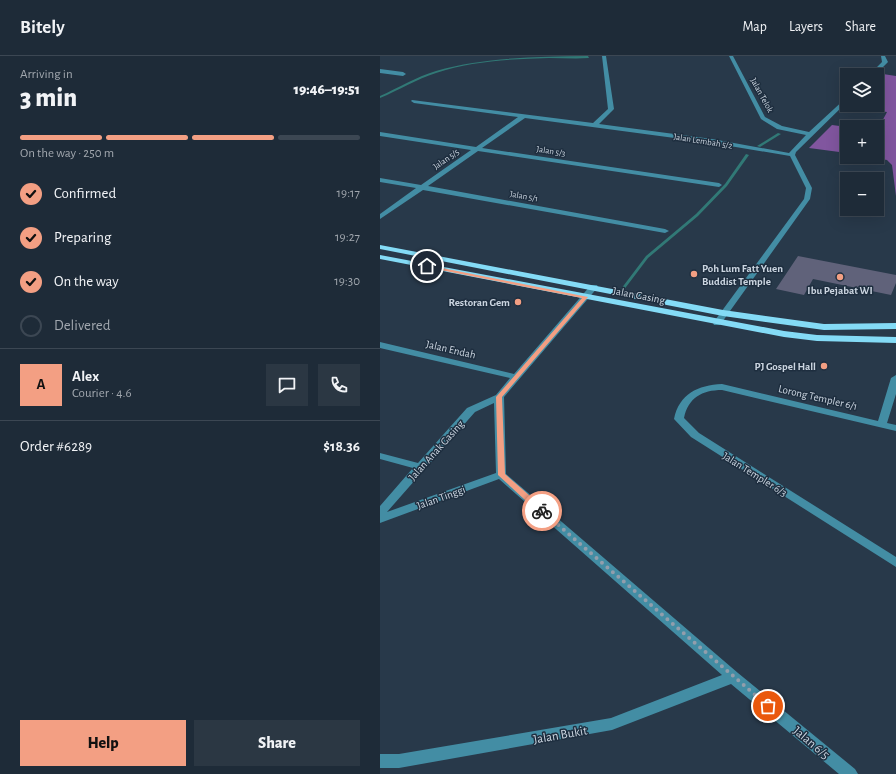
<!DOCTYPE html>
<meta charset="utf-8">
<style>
body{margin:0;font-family:"Alegreya Sans",sans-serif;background:#2b3743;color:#f1f3f6;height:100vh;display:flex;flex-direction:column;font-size:15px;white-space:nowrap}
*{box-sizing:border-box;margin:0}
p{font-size:13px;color:#a1a7ae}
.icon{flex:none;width:22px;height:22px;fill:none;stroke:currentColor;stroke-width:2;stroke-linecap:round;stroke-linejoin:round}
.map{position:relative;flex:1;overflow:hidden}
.panel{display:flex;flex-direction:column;background:#1e2b38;width:380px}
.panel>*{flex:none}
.tools{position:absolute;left:460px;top:12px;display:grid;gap:8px}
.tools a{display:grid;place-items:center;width:44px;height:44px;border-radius:0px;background:#1e2b38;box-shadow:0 4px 16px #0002,0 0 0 1px #3c4753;font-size:20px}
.pin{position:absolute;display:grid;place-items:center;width:34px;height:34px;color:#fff;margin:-17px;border:2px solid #fff;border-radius:50%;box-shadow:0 1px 4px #0007}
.courier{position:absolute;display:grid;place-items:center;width:40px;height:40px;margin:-20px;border:3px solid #f39f83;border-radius:50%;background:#fff;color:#222;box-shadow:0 1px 5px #0007}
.overview em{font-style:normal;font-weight:800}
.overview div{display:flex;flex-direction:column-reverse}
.overview{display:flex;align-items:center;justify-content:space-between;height:68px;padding:0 20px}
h1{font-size:26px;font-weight:800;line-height:30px}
.bar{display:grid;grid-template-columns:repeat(4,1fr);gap:6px 4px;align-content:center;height:48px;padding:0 20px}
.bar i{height:5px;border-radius:3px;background:#3c4753}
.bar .on{background:#f39f83}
.bar p{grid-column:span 4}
.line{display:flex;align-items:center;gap:10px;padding:0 20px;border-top:1px solid #3c4753}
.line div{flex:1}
.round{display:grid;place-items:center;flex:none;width:42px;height:42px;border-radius:0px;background:#2b3743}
ol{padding:0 20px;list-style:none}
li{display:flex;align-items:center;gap:12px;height:44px}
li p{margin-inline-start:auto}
li .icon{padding:4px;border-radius:50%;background:#f39f83;color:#111;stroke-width:4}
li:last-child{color:#a1a7ae}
li i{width:22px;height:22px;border:2px solid #3c4753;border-radius:50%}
.button{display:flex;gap:8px;margin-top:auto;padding:8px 20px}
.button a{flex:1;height:46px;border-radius:0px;background:#f39f83;color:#111;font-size:16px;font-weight:800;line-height:46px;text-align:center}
.button a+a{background:#2b3743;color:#f1f3f6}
header{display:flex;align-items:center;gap:24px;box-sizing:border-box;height:56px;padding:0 20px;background:#1e2b38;border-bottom:1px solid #3c4753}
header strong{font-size:19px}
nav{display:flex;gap:22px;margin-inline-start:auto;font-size:14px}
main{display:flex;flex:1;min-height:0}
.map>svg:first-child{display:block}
</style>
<header>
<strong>Bitely</strong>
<nav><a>Map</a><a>Layers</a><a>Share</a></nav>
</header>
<main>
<section class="panel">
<div class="overview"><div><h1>3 min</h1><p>Arriving in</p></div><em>19:46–19:51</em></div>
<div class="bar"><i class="on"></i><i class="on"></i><i class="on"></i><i></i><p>On the way · 250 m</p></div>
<ol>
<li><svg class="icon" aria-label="check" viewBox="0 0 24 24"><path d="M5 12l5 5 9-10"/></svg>Confirmed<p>19:17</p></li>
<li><svg class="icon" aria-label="check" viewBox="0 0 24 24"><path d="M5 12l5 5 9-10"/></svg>Preparing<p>19:27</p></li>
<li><svg class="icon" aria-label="check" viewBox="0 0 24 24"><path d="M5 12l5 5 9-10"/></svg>On the way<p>19:30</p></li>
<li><i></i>Delivered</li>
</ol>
<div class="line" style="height:72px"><b class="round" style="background:#f39f83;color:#111">A</b><div><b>Alex</b><p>Courier · 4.6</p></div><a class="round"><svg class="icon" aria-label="chat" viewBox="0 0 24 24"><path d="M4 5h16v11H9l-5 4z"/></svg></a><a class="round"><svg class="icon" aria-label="phone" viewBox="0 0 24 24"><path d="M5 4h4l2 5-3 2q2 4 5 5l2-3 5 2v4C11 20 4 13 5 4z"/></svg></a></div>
<div class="line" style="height:52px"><div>Order #6289</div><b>$18.36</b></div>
<div class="button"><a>Help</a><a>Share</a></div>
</section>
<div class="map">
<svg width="516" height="718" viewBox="0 0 516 718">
<rect width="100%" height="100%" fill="#28394a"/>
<g fill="#81569f">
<polygon points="503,18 516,20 516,140 512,109 507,104 491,101 497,101 497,75 507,56 470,51 472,49 497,49 497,24"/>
<polygon points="452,69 467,71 467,97 429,92"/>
</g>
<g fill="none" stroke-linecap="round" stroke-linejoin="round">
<g fill="#317976" fill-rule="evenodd">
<path d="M 208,0 L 209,2 C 196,3 182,2 169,2 C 131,3 92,5 56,17 C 37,23 19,34 0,42 L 0,40 C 18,32 36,21 56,15 C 105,1 157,1 208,0 Z"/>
<polygon points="398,77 401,78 380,91 377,90"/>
<polygon points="366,98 369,99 347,130 318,160 268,202 243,235 241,235 241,233 266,200 316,158 345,128"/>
</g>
</g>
<polygon fill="#60627a" points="418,200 516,219 516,227 511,239 433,223 424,239 396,233"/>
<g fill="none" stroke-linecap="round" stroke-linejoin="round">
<g fill="#438da4" fill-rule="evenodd">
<polygon points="222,0 226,0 234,53 219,68 332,83 409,97 426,79 397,73 381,63 349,0 353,0 385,61 402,70 429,76 467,41 467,46 416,96 415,99 432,132 430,143 340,269 334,269 333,267 424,143 426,132 410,100 332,87 145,62 102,92 339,127 342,129 339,131 98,95 48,130 285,173 289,175 285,177 43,134 0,163 0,158 36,132 0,126 0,122 41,129 91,94 0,80 0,76 96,91 138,61 34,47 31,45 32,44 213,67 228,53"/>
<polygon points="501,0 505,0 508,6 495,19 489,19 502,6"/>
<polygon points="0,13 23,16 26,18 23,20 0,17"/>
<path d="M 211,229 L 217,229 L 218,231 L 124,341 L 126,418 L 358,617 L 475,713 L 478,718 L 459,718 L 351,628 L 232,674 L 19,712 L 0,712 L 0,698 L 19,698 L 231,662 L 342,619 L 119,423 L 0,467 L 0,450 L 33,412 L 0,403 L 0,397 L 38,407 L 87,352 L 116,339 L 130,322 L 0,292 L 0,286 L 134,318 ZM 114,347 L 116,417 L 7,456 L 95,356 Z"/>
<path d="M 516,319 L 516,338 L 507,367 L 516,369 L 516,375 L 342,334 C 322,334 308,342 304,362 L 319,377 L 516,501 L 516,511 L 311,381 L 294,363 C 299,338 318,329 342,328 L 498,365 L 511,322 Z"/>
</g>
<g fill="#84dbf6" fill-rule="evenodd">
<polygon points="0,189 343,254 444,268 516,267 516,273 444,274 343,260 0,193"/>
<polygon points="0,199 404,275 437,279 516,281 516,287 437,285 404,281 0,203"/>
</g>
</g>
<polygon fill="#f39f83" points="47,209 208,241 122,341 125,418 165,453 165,457 159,457 118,419 116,341 202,242 45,211"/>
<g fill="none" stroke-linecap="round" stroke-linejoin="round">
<polyline stroke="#929eac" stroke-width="4" stroke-dasharray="0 7.2" points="162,455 388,650"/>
</g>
<g fill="#f39f83" stroke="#1e2e3f" stroke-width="1.5">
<circle cx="314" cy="218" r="4"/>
<circle cx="460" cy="221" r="4"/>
<circle cx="138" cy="246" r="4"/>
<circle cx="444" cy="310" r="4"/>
</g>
<g text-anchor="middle" stroke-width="3" stroke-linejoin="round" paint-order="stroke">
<g font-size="9" fill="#cbd5e0" stroke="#1e2e3f">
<text transform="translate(382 39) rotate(61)" y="3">Jalan Telok</text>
<text transform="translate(323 85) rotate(9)" y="3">Jalan Lembah 5/2</text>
<text transform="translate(171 95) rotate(9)" y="3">Jalan 5/3</text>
<text transform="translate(66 103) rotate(-35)" y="3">Jalan 5/5</text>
<text transform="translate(144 140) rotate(10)" y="3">Jalan 5/1</text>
</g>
<g font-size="11" font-weight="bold" fill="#cbd5e0" stroke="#1e2e3f" text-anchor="end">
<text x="322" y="216" text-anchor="start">Poh Lum Fatt Yuen<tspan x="322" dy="13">Buddist Temple</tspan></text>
<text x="460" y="238" text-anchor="middle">Ibu Pejabat WI</text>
<text x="130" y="250">Restoran Gem</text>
<text x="436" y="314">PJ Gospel Hall</text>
</g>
<g font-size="11" fill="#cbd5e0" stroke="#1e2e3f">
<text transform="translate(259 239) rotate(11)" y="4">Jalan Gasing</text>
<text transform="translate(71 293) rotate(13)" y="4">Jalan Endah</text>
<text transform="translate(438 341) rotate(13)" y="4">Lorong Templer 6/1</text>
<text transform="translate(56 394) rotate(-48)" y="4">Jalan Anak Gasing</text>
<text transform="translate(375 418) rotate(32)" y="4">Jalan Templer 6/3</text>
<text transform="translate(61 441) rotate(-20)" y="4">Jalan Tinggi</text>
</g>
<g font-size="13" fill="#cbd5e0" stroke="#1e2e3f">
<text transform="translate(180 678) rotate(-10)" y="5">Jalan Bukit</text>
<text transform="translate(432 686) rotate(40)" y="5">Jalan 6/5</text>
</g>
</g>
</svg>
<div class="tools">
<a><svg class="icon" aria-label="layers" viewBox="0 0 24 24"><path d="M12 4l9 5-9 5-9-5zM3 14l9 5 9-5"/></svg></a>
<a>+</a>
<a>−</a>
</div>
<div class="pin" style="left:388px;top:650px;background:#ea580c"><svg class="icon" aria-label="bag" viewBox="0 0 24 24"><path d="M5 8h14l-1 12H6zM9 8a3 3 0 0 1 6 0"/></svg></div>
<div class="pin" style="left:47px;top:210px;background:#1f2937"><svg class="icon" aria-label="home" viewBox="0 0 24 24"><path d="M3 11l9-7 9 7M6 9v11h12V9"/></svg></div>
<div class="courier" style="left:162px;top:455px"><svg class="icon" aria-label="bike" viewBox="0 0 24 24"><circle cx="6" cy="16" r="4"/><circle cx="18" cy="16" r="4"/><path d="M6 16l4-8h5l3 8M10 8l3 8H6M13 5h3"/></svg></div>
</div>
</main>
